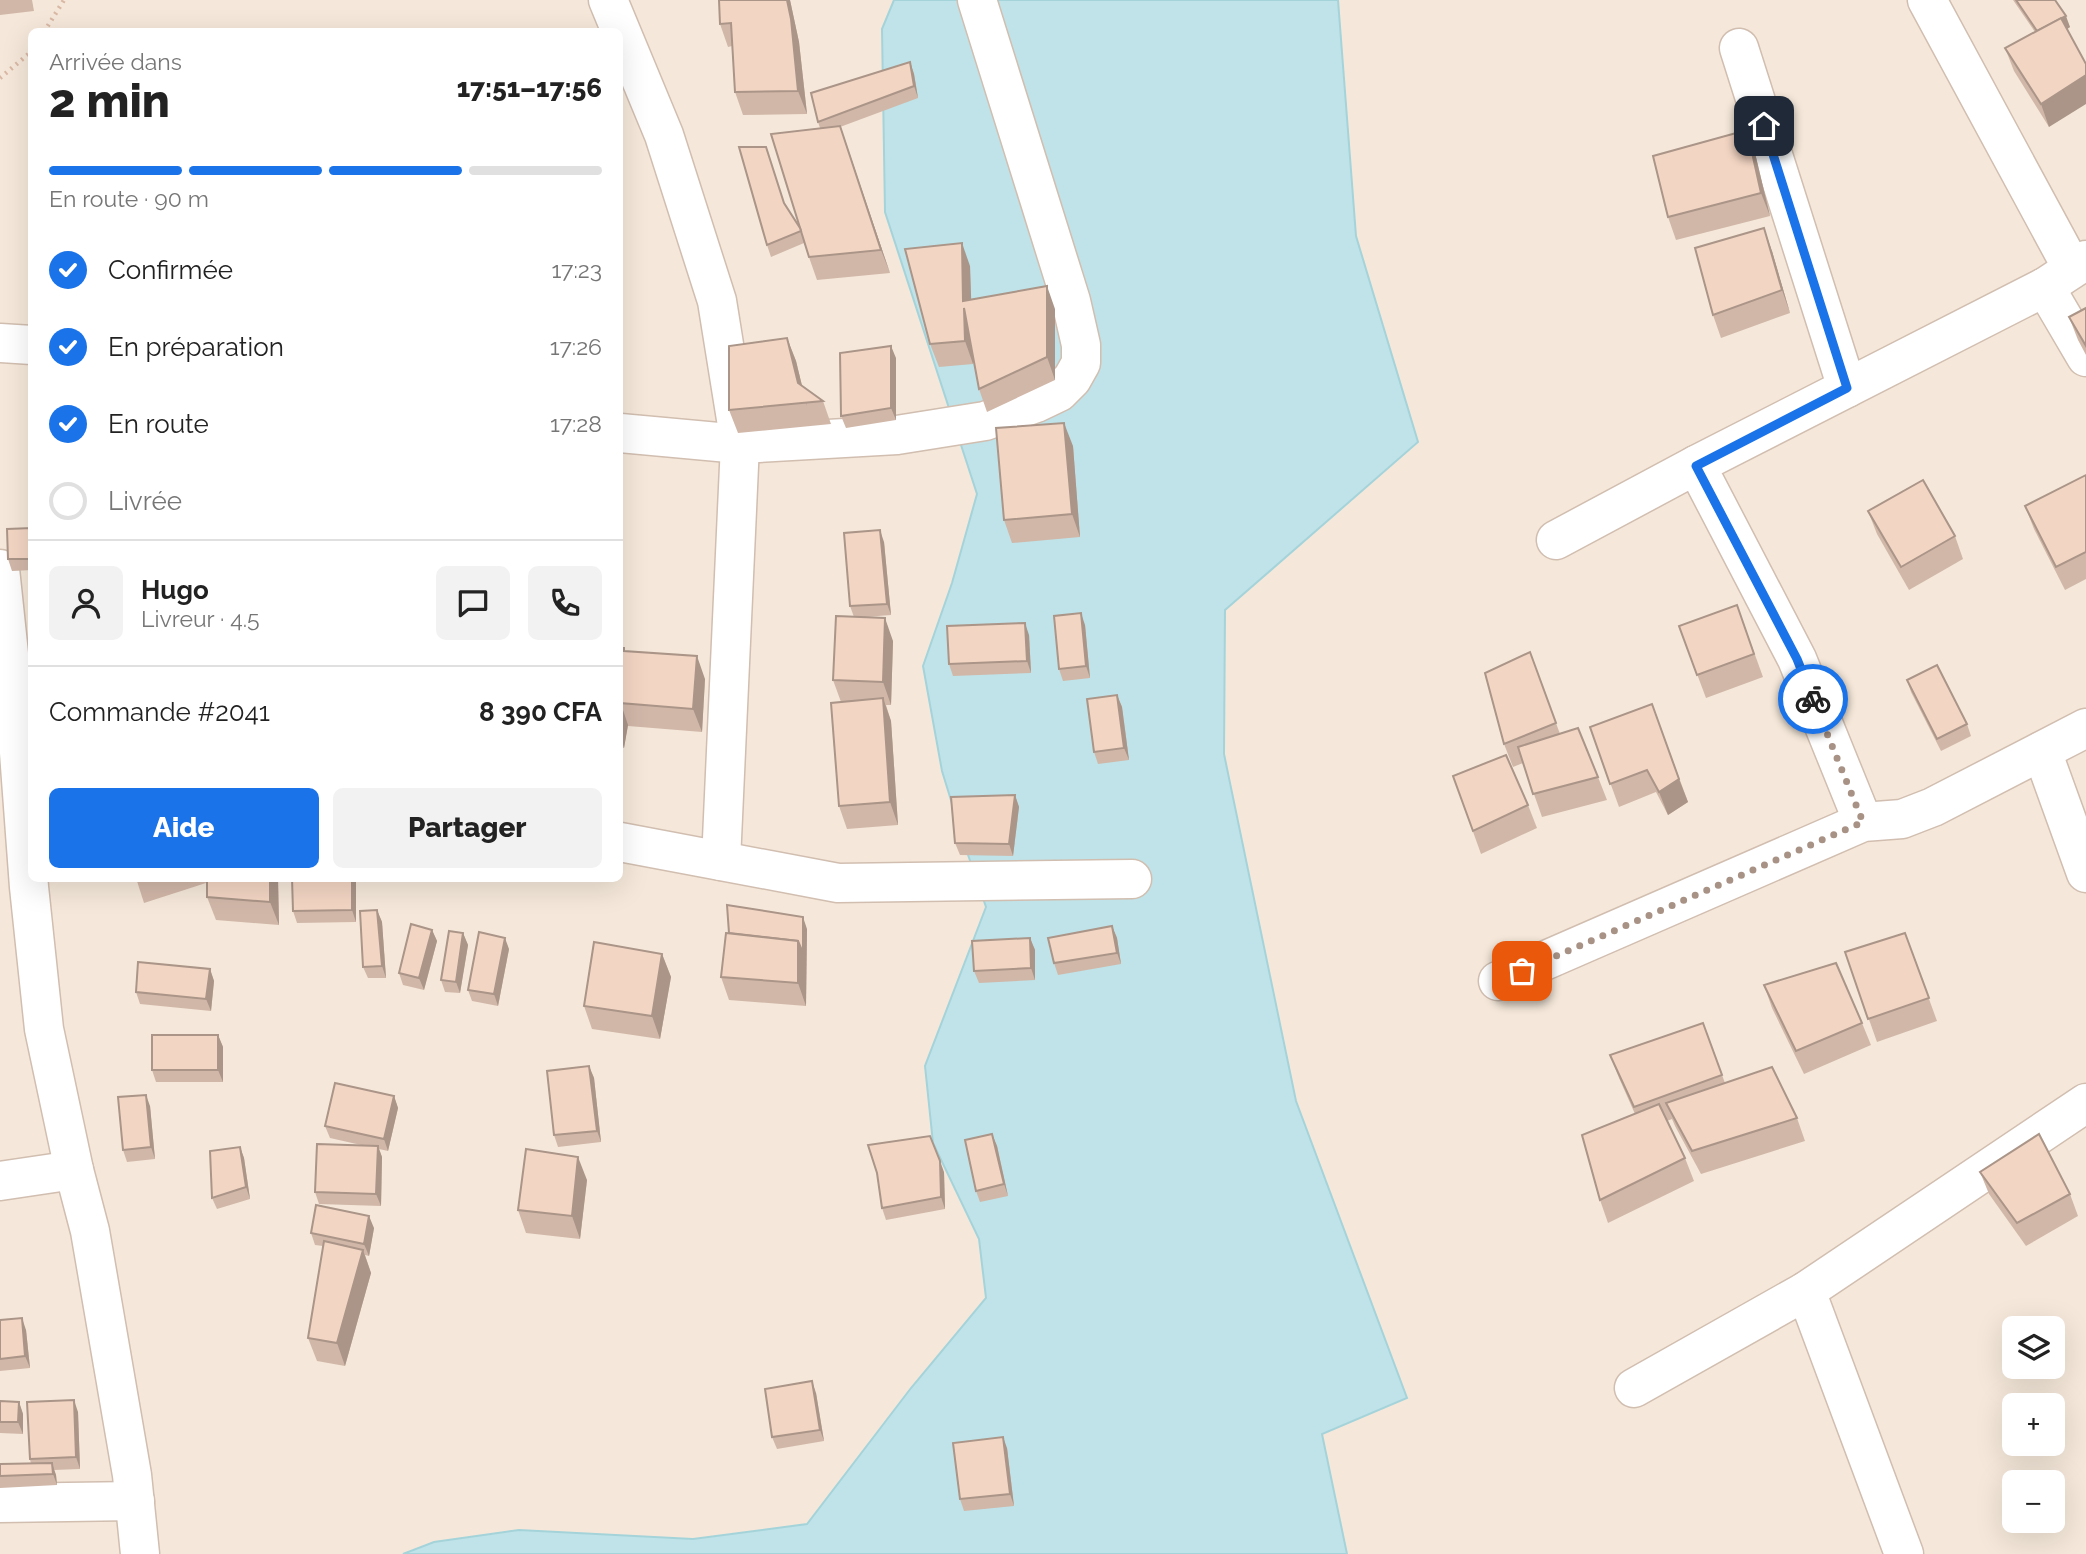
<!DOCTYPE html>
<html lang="fr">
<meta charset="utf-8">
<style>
body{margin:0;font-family:Raleway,sans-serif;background:#f2f2f2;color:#222;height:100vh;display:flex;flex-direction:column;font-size:26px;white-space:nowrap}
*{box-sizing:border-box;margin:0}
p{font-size:23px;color:#767676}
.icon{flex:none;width:38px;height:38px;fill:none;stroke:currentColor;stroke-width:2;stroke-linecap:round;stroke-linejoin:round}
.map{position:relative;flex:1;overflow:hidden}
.drawer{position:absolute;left:28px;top:28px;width:595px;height:854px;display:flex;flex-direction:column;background:#fff;border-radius:10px;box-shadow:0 7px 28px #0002}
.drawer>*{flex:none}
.buttons{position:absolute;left:2002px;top:1316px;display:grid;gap:14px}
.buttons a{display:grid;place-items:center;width:63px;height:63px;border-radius:10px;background:#fff;box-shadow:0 7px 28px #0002;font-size:35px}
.pin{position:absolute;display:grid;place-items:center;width:60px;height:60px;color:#fff;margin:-30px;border-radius:14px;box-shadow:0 4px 10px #0006}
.courier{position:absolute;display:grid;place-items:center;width:70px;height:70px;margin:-35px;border:5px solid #1a73e8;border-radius:50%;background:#fff;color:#222;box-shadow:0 2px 9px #0007}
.headline em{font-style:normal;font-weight:800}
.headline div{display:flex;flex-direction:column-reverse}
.headline{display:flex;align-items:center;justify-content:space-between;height:119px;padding:0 21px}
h1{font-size:46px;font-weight:800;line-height:52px}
.bar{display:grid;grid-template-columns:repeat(4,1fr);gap:10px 7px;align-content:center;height:84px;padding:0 21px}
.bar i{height:9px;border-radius:5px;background:#e0e0e0}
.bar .current{background:#1a73e8}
.bar p{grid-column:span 4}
.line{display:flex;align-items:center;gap:18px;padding:0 21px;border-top:2px solid #e0e0e0}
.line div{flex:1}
.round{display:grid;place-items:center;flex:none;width:74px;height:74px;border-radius:10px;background:#f2f2f2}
ol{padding:0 21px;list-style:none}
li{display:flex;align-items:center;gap:21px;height:77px}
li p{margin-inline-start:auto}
li .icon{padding:7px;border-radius:50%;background:#1a73e8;color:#fff;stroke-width:4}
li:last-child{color:#767676}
li i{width:38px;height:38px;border:4px solid #e0e0e0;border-radius:50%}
.primary-button{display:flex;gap:14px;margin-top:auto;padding:14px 21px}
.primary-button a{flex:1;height:80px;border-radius:10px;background:#1a73e8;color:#fff;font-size:28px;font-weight:800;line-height:80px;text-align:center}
.primary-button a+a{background:#f2f2f2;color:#222}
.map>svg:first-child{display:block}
</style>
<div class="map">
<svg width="2086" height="1554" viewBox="0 0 2086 1554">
<rect width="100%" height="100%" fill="#fdf6ec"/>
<g fill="#f5e8da" fill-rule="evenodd">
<path d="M 0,0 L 894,0 L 882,29 L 885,212 L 977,494 L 952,583 L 923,666 L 942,771 L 966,849 L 986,907 L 925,1066 L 933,1143 L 979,1239 L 986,1298 L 911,1388 L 807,1524 L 693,1539 L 519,1530 L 434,1542 L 403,1554 L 0,1554 ZM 32,32 L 620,32 L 620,878 L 32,878 Z"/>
<path d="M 1338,0 L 2086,0 L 2086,1554 L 1347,1554 L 1322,1434 L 1407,1398 L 1296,1101 L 1224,754 L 1225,610 L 1418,442 L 1356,236 ZM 2014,1328 L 2053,1328 L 2053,1367 L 2014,1367 ZM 2014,1405 L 2053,1405 L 2053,1444 L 2014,1444 ZM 2014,1482 L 2053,1482 L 2053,1521 L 2014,1521 Z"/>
</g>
<polygon fill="#bfe3e8" stroke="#a5d3da" stroke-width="2" points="894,0 1338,0 1356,236 1418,442 1225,610 1224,754 1296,1101 1407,1398 1322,1434 1347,1554 403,1554 434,1542 519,1530 693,1539 807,1524 911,1388 986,1298 979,1239 933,1143 925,1066 986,907 966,849 942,771 923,666 952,583 977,494 885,212 882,29"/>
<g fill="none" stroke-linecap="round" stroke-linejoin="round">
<g stroke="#d1beb0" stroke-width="41">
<g id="minor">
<polyline points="608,0 664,135 717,301 740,444 721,861"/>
<polyline points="1927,0 2072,268"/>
<polyline points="1739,48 1847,388"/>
<polyline points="2045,287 2086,357"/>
<polyline points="0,343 32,345"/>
<polyline points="620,433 740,444 897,435 985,421 1036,403 1059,392 1072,379 1081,363 1081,345 1071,301 977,0"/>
<polyline points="1556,540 1696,465"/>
<polyline points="0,569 18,739 29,887 44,1029 74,1170 90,1231 132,1475 140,1554"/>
<polyline points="2042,751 2086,873"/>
<polyline points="1863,822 1797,659 1696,465 2045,287 2086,260"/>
<polyline points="620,842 838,883 1132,879"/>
<polyline points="1498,981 1863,822 1902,819 1933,807 2086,728"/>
<polyline points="0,1181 74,1170"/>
<polyline points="1806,1291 1904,1554"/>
<polyline points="1634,1388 1806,1291 2086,1103"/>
<polyline points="0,1503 135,1501"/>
</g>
</g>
<g stroke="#d9b8a5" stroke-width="4.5" stroke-dasharray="2 5" stroke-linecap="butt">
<polyline points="44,32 64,0"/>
<polyline points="0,78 32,51"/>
</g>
<use href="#minor" stroke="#fff" stroke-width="38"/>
</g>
<g fill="#d1b7a8">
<polygon points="0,0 32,0 34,11 0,15"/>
<polygon points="719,0 790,0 799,42 807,114 743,115 735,92 732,46 728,47 720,24"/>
<polygon points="2013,0 2055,0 2070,27 2067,29 2049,127 2014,71 2005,48 2035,32"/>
<polygon points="910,62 914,74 918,98 840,127 890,273 817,280 804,243 771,257 767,245 766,147 785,205 800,228 820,128 818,122"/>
<polygon points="1755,153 1770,216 1676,240 1668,217"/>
<polygon points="1772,251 1790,313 1721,338 1713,315"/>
<polygon points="970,266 971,300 1055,309 1055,380 987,412 979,389 973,358 973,364 939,367 930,344"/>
<polygon points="2086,308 2086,355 2078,340 2069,317"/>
<polygon points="787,338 796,361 802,386 823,401 831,424 738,433 729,410"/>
<polygon points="896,358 896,420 846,428 841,416"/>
<polygon points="1073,446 1080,537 1012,543 1004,520"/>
<polygon points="2086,475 2086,579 2065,590 2034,529 2025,506"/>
<polygon points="1868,511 1955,536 1963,559 1909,590 1877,534"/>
<polygon points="32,528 32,570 12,571 8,559"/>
<polygon points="884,542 891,615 865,617 893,641 891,705 886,705 891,721 898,825 847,829 839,806 841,702 833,680 854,617 850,606"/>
<polygon points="1737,605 1763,677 1706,698 1679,626"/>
<polygon points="1085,625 1090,678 1063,681 1059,669"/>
<polygon points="1029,635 1031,673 953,676 949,664"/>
<polygon points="620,648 624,648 625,651 705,679 702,732 628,726 628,725 624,748 620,747"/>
<polygon points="1530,652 1560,734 1598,777 1607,800 1542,817 1523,763 1513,767 1504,744"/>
<polygon points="1907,680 1967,724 1971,736 1941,751 1911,692"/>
<polygon points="1117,695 1122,707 1129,760 1098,764 1094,752"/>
<polygon points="1652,704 1688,802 1668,815 1656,792 1619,807 1590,727"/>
<polygon points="1453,776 1528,805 1537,828 1481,854"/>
<polygon points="1015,795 1019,807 1013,856 960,855 955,843"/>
<polygon points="136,878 205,878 206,883 144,903"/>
<polygon points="207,878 278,878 279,925 216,920 207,897"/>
<polygon points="356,878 356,922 297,923 293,911"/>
<polygon points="377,910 382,922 386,978 368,978 363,967"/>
<polygon points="1112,926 1117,938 1121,964 1058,975 1054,963"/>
<polygon points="807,929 806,1006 729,1000 721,977"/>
<polygon points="432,930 437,941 424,990 403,985 399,973"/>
<polygon points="463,933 468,945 460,993 445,992 441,980"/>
<polygon points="1905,933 1937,1021 1877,1042 1845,952"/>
<polygon points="1030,938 1035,950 1035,980 979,983 974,971"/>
<polygon points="509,949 498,1006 472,1001 468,990"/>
<polygon points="662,954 671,977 660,1039 592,1029 584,1006"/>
<polygon points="210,969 214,981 211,1011 140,1004 136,992"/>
<polygon points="1764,985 1862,1023 1871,1045 1804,1074 1772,1008"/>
<polygon points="218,1035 223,1047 223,1082 156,1082 152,1070"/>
<polygon points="1610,1055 1722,1075 1725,1083 1797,1118 1805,1141 1701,1174 1675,1126 1672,1119 1667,1121 1685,1158 1694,1181 1608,1223 1600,1200 1635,1114 1619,1078"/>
<polygon points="589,1066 594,1078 601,1142 558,1147 554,1135"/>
<polygon points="394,1096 398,1108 388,1151 379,1149 382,1157 381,1206 319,1204 315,1192 361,1145 330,1138 325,1126"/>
<polygon points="150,1106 155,1159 127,1162 123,1150"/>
<polygon points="992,1134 997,1146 1008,1196 980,1202 976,1191"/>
<polygon points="240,1147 244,1158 250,1199 217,1209 212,1198"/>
<polygon points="944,1172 945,1209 886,1220 882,1208"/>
<polygon points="1980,1172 2070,1194 2078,1216 2026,1246 1989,1194"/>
<polygon points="587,1180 580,1239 526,1233 518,1210"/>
<polygon points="374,1228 369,1256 365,1255 371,1273 345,1366 317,1361 308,1338 323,1246 315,1245 311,1233"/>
<polygon points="0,1320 26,1330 30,1368 0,1371"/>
<polygon points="816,1393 824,1441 777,1449 772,1437"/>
<polygon points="0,1401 19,1402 23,1414 23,1434 0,1433"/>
<polygon points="78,1412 80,1469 54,1470 56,1475 57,1485 0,1488 0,1464 31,1464 30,1459"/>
<polygon points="1007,1448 1014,1506 964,1511 960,1499"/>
</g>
<g fill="#aa9588">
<polygon points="787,0 790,0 799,42 807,114 798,91"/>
<polygon points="2066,16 2070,27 2043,45 2039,33"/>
<polygon points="910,62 914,74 918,98 914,86"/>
<polygon points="2086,75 2086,104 2049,127 2041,104"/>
<polygon points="840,126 848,149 890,273 881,250"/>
<polygon points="1747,130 1755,153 1770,216 1761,193"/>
<polygon points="1764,228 1772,251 1790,313 1782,290"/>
<polygon points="962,243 970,266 972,324 963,301"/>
<polygon points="1047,286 1055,309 1055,380 1047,357"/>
<polygon points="964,308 973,331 973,364 965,341"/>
<polygon points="787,338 796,361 807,406 798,383"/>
<polygon points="891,346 896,358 896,420 891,408"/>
<polygon points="1064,423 1073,446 1080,537 1072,514"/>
<polygon points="880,530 884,542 891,615 887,604"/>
<polygon points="1081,613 1085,625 1090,678 1086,666"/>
<polygon points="885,618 893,641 891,705 883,682"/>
<polygon points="1025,623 1029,635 1031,673 1027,661"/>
<polygon points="697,656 705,679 702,732 693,709"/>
<polygon points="1117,695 1122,707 1129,760 1124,748"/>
<polygon points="883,698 891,721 898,825 890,802"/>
<polygon points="620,701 628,725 624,748 620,735"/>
<polygon points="1679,779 1688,802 1668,815 1659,792"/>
<polygon points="1015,795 1019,807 1013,856 1009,844"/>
<polygon points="270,878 278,878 279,925 270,902"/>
<polygon points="352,878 356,878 356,922 352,910"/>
<polygon points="377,910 382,922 386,978 382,966"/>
<polygon points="803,917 807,929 806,1006 798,983 798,941"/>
<polygon points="1112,926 1117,938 1121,964 1117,953"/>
<polygon points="432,930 437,941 424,990 419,978"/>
<polygon points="463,933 468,945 460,993 456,982"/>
<polygon points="505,938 509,949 498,1006 494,994"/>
<polygon points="1030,938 1035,950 1035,980 1031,968"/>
<polygon points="662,954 671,977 660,1039 652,1016"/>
<polygon points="210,969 214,981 211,1011 206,999"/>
<polygon points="218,1035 223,1047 223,1082 218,1070"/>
<polygon points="589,1066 594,1078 601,1142 597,1131"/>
<polygon points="146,1095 150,1106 155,1159 151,1147"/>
<polygon points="394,1096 398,1108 388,1151 384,1139"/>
<polygon points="992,1134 997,1146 1008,1196 1004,1184"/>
<polygon points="378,1146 382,1157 381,1206 376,1194"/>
<polygon points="240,1147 244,1158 250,1199 246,1187"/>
<polygon points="578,1157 587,1180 580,1239 572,1216"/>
<polygon points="940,1161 944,1172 945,1209 941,1197"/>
<polygon points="369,1216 374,1228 369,1256 364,1244"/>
<polygon points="363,1250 371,1273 345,1366 337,1343"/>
<polygon points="22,1318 26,1330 30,1368 25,1356"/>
<polygon points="812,1381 816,1393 824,1441 820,1430"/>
<polygon points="74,1400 78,1412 80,1469 76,1457"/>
<polygon points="19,1402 23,1414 23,1434 18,1422"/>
<polygon points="1003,1437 1007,1448 1014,1506 1010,1494"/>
<polygon points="52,1463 56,1475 57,1485 53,1474"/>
</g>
<g fill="#f3d5c3" stroke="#aa9588" stroke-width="2">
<polygon points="719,0 787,0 791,19 798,91 735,92 731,23 720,24"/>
<polygon points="2016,0 2055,0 2066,16 2037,31"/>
<polygon points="2061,18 2086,64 2086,75 2041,104 2005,48"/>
<polygon points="910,62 914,86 818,122 811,93"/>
<polygon points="840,126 881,250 809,257 771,134"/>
<polygon points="1747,130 1761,193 1668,217 1653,156"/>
<polygon points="739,147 766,147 784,203 800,228 801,231 767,245"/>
<polygon points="1764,228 1782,290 1713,315 1695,248"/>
<polygon points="962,243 963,301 1047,286 1047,357 979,389 964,308 965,341 930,344 905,249"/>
<polygon points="2086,308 2086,346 2069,317"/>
<polygon points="787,338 798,383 823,401 729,410 729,346"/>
<polygon points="891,346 891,408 841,416 840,353"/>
<polygon points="1064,423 1072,514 1004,520 996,428"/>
<polygon points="2086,475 2086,552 2056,567 2025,506"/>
<polygon points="1923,480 1955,536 1901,567 1868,511"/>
<polygon points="32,528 32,559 8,559 7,529"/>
<polygon points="880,530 887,604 850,606 844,533"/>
<polygon points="1737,605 1754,654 1697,675 1679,626"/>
<polygon points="1081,613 1086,666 1059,669 1054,616"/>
<polygon points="836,616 885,618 883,682 833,680"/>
<polygon points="1025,623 1027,661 949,664 947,626"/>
<polygon points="620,648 624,648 624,651 697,656 693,709 620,703"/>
<polygon points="1530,652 1556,723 1504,744 1485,673"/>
<polygon points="1937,665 1967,724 1937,739 1907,680"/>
<polygon points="1117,695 1124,748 1094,752 1087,699"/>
<polygon points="883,698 890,802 839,806 831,703"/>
<polygon points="1652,704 1679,779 1659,792 1647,770 1610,784 1590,727"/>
<polygon points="1578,728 1598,777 1533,794 1518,747"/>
<polygon points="1506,755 1528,805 1473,831 1453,776"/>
<polygon points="1015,795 1009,844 955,843 951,797"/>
<polygon points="207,878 270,878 270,902 207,897"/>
<polygon points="292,878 352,878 352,910 293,911"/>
<polygon points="727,905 803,917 803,953 798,941 729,933"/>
<polygon points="377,910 382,966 363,967 360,911"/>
<polygon points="411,924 432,930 419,978 399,973"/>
<polygon points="1112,926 1117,953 1054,963 1048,938"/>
<polygon points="449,931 463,933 456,982 441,980"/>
<polygon points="479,932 505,938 494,994 468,990"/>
<polygon points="726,933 798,941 798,983 721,977"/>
<polygon points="1905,933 1929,998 1868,1019 1845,952"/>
<polygon points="1030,938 1031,968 974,971 972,941"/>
<polygon points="594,942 662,954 652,1016 584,1006"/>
<polygon points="138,962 210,969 206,999 136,992"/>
<polygon points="1836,963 1862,1023 1796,1051 1764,985"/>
<polygon points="1703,1023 1722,1075 1634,1107 1610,1055"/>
<rect x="152" y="1035" width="66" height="35"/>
<polygon points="589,1066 597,1131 554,1135 547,1071"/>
<polygon points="1772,1067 1797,1118 1692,1151 1666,1103"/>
<polygon points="335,1083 394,1096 384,1139 325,1126"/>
<polygon points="146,1095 151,1147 123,1150 118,1097"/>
<polygon points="1659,1104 1685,1158 1600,1200 1582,1135"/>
<polygon points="992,1134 1004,1184 976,1191 965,1140"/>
<polygon points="2039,1134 2070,1194 2017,1223 1980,1172"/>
<polygon points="930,1136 940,1161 941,1197 882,1208 877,1173 868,1145"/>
<polygon points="317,1144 378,1146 376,1194 315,1192"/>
<polygon points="240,1147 246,1187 212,1198 210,1151"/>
<polygon points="526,1149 578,1157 572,1216 518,1210"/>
<polygon points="316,1205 369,1216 364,1244 311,1233"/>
<polygon points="324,1241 363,1250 337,1343 308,1338"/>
<polygon points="22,1318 25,1356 0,1359 0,1320"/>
<polygon points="812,1381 820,1430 772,1437 765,1389"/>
<polygon points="74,1400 76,1457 30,1459 27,1402"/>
<polygon points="0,1401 19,1402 18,1422 0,1422"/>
<polygon points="1003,1437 1010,1494 960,1499 953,1443"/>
<polygon points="52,1463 53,1474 0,1476 0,1464"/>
</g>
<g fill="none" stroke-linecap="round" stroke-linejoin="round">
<polyline stroke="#a89285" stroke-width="7" stroke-dasharray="0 12.6" points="1522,971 1863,822 1813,699"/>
<polyline stroke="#1a73e8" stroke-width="9" points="1764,126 1847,388 1696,466 1797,659 1813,699"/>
</g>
</svg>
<div class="buttons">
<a><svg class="icon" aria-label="layers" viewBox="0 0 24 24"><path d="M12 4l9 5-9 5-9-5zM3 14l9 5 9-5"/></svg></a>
<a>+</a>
<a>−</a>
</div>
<div class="pin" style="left:1522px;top:971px;background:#ea580c"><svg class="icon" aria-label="bag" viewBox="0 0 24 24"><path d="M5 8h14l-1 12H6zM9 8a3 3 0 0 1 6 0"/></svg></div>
<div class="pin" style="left:1764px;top:126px;background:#1f2937"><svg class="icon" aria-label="home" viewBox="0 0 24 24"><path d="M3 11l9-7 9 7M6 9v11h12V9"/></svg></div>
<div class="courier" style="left:1813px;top:699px"><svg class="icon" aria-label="bike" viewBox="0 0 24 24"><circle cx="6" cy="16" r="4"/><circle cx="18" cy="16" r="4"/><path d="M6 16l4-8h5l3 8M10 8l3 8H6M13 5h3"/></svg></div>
<section class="drawer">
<div class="headline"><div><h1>2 min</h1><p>Arrivée dans</p></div><em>17:51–17:56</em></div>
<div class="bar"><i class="current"></i><i class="current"></i><i class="current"></i><i></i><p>En route · 90 m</p></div>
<ol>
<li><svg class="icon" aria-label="check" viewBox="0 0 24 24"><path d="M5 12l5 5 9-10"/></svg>Confirmée<p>17:23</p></li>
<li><svg class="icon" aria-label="check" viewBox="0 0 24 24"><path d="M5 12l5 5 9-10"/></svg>En préparation<p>17:26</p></li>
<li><svg class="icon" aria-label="check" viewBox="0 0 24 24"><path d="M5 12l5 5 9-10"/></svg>En route<p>17:28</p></li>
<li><i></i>Livrée</li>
</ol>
<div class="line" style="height:126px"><a class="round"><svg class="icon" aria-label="person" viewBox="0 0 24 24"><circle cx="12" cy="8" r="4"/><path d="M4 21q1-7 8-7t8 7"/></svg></a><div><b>Hugo</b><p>Livreur · 4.5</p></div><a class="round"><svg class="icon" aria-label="chat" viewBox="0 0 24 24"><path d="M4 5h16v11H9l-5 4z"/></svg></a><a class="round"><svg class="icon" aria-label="phone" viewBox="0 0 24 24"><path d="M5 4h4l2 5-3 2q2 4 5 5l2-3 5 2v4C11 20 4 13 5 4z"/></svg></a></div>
<div class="line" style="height:91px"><div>Commande #2041</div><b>8 390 CFA</b></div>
<div class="primary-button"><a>Aide</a><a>Partager</a></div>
</section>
</div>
